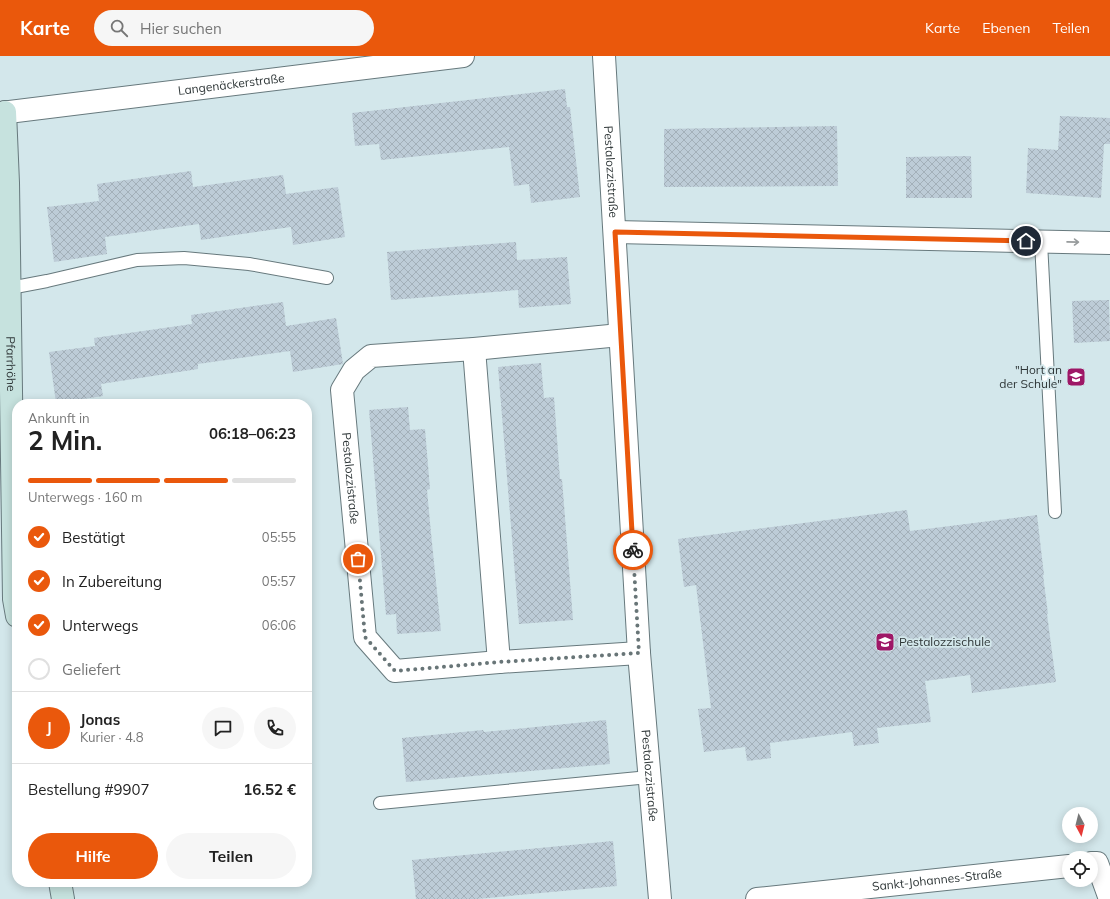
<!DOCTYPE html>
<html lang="de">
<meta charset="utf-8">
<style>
body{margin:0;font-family:Mulish,sans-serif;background:#f6f6f6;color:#222;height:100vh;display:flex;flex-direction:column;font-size:15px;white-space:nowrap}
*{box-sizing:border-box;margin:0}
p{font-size:13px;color:#767676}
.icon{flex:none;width:22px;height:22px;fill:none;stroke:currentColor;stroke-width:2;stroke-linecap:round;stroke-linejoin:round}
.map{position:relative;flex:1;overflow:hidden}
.drawer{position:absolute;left:12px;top:343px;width:300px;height:488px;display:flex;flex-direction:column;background:#fff;border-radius:16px;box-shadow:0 2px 10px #0003}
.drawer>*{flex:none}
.needle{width:26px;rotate:173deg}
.fabs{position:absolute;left:1062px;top:751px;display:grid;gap:8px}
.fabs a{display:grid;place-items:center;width:36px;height:36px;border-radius:50%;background:#fff;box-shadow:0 2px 10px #0003;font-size:20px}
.pin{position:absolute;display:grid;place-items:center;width:34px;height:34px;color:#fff;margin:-17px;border:2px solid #fff;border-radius:50%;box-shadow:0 1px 4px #0007}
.courier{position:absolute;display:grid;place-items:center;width:40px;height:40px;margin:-20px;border:3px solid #ea580c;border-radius:50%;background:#fff;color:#222;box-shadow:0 1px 5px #0007}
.headline em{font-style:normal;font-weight:700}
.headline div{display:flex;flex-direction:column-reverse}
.headline{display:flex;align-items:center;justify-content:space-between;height:68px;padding:0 16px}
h1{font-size:26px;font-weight:700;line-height:30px}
.bar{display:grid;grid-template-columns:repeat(4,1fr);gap:6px 4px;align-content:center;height:48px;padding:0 16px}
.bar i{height:5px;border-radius:3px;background:#e0e0e0}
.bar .current{background:#ea580c}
.bar p{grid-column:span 4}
.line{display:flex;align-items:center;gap:10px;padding:0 16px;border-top:1px solid #e0e0e0}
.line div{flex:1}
.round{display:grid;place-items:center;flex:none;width:42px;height:42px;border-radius:21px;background:#f6f6f6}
ol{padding:0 16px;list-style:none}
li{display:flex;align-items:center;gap:12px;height:44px}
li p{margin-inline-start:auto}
li .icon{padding:4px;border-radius:50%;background:#ea580c;color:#fff;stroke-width:4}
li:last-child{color:#767676}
li i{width:22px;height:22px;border:2px solid #e0e0e0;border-radius:50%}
.primary-button{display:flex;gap:8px;margin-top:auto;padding:8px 16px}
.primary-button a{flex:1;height:46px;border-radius:24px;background:#ea580c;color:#fff;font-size:16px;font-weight:700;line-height:46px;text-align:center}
.primary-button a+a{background:#f6f6f6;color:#222}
header{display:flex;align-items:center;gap:24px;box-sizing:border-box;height:56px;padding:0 20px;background:#ea580c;color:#fff}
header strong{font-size:19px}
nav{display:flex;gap:22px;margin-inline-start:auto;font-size:14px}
.search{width:280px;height:36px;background:#f6f6f6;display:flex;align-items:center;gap:10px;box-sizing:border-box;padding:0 14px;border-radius:22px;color:#767676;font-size:15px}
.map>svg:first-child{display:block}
</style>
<header>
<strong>Karte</strong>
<div class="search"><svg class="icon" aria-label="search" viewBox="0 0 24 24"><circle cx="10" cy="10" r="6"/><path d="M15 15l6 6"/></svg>Hier suchen</div>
<nav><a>Karte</a><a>Ebenen</a><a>Teilen</a></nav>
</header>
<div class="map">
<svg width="1110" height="843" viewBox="0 0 1110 843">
<defs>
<pattern id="building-cross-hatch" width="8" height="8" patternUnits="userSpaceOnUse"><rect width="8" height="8" fill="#bdccd7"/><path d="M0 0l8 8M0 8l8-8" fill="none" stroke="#a3b0b9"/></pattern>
</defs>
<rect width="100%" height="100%" fill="#d3e7eb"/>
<g fill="url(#building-cross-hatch)">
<polygon points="565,33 567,51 570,51 580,141 531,147 529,128 514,130 509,91 381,104 379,88 355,90 352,57"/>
<polygon points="1060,60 1110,62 1110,88 1104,88 1101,142 1026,137 1028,92 1058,94"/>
<polygon points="837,70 838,130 664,131 664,73"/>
<polygon points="971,100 972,142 906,142 906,101"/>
<polygon points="191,115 193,131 283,119 286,138 338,131 345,181 293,189 291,171 201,184 199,168 105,181 107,198 54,206 47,151 99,145 97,128"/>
<polygon points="516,186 517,204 567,201 571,248 519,252 518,234 391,244 387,196"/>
<polygon points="1109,244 1110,285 1074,287 1072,245"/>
<polygon points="283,246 286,270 336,262 343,308 293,316 290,295 198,308 198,313 101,328 103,340 56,347 49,296 95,290 94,282 192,268 191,259"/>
<polygon points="541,307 544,342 554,341 560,423 562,423 573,564 519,568 498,311"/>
<polygon points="408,351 410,374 425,373 430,433 427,434 431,477 441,575 397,578 396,558 386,559 369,354"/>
<polygon points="907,454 910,475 1037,459 1044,519 1043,519 1048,558 1047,558 1056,626 972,637 970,619 925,625 931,666 877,672 879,687 854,690 852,676 770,687 771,702 747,705 745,691 704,696 698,653 711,652 696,529 684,531 678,483"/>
<polygon points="606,664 610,708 406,726 402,682 483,674 484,676"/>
<polygon points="613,785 617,830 477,843 416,843 412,804"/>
</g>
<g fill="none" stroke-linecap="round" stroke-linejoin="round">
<g stroke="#67797d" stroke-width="14">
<g id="lane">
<polyline points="1041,186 1055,456"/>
<polyline points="10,232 47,225 137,204 184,202 249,208 327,222"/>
<polyline points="380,747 649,721"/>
</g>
</g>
<g stroke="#67797d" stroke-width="24">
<g id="street">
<path id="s1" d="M 604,0 L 639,597 L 660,843"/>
<path id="s2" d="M 0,57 L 463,0"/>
<polyline points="615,176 1110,187"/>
<path id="s3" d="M 620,279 L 474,293 L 371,300 L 354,314 L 342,334 L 365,581 L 395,615 L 499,606 L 639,597"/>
<polyline points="474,293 499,606"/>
<polyline points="1091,807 1097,807 1110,843"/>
<path id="s4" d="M 757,843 L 1069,810"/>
</g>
</g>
<g stroke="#67797d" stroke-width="24">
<g id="secondary">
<path id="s5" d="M 5,56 L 8,127 L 14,543 L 17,560"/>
<polyline points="60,826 63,843"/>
</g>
</g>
<use href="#lane" stroke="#fff" stroke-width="12"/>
<use href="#street" stroke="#fff" stroke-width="22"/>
<use href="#secondary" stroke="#c6e2de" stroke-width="22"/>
</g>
<defs><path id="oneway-shaft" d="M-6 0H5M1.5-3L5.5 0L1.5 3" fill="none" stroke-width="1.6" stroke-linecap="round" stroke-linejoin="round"/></defs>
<use stroke="#979b9c" href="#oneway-shaft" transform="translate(1073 186) rotate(1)"/>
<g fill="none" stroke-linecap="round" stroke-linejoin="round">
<polyline stroke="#687577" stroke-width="4" stroke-dasharray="0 7.2" points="358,503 365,581 395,615 499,606 639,597 633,494"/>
<polyline stroke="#ea580c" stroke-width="5" points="633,494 615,176 1026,185"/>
</g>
<defs>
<g id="school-square" transform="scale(1)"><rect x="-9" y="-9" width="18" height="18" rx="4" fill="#9e1766" stroke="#d3e7eb"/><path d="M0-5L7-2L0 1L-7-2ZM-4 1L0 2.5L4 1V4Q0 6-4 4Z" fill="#fff"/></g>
</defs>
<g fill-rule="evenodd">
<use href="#school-square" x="1076" y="321"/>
<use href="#school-square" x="885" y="586"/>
</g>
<g text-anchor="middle" stroke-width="3.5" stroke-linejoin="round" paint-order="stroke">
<g font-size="12" fill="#2f3738" stroke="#d3e7eb">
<text dy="4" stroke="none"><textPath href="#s2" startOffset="233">Langenäckerstraße</textPath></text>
<text dy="4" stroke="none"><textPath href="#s1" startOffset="116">Pestalozzistraße</textPath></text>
<text dy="4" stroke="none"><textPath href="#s5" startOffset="252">Pfarrhöhe</textPath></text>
<text dy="4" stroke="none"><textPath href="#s3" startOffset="384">Pestalozzistraße</textPath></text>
<text dy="4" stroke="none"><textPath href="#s1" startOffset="721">Pestalozzistraße</textPath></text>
<text dy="4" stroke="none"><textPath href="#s4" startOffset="181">Sankt-Johannes-Straße</textPath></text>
</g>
<g font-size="12" fill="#2f3738" stroke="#d3e7eb" text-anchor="end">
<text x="1062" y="318">"Hort an<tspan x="1062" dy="14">der Schule"</tspan></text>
<text x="899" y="590" text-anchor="start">Pestalozzischule</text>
</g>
</g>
</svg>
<div class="fabs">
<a><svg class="needle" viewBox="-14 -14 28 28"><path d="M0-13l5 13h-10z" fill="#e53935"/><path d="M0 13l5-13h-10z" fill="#767676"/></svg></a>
<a><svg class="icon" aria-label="locate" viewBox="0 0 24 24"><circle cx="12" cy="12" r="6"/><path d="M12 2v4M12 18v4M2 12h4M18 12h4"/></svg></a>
</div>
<div class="pin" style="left:358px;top:503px;background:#ea580c"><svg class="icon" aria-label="bag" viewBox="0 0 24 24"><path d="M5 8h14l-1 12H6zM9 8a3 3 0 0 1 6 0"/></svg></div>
<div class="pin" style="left:1026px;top:185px;background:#1f2937"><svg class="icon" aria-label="home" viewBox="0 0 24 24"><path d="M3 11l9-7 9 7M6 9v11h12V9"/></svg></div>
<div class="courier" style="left:633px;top:494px"><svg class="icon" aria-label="bike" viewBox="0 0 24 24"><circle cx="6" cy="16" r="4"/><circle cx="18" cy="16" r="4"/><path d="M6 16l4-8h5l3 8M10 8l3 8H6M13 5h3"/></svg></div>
<section class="drawer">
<div class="headline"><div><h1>2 Min.</h1><p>Ankunft in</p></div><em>06:18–06:23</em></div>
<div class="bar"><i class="current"></i><i class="current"></i><i class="current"></i><i></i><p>Unterwegs · 160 m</p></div>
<ol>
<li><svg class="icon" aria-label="check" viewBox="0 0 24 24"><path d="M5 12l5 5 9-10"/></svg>Bestätigt<p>05:55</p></li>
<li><svg class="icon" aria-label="check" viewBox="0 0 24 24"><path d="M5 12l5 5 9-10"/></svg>In Zubereitung<p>05:57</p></li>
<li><svg class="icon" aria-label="check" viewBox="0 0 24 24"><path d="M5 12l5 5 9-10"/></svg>Unterwegs<p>06:06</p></li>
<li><i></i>Geliefert</li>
</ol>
<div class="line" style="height:72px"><b class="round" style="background:#ea580c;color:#fff">J</b><div><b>Jonas</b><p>Kurier · 4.8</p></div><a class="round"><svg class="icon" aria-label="chat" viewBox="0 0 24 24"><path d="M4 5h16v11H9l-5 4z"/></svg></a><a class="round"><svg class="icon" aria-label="phone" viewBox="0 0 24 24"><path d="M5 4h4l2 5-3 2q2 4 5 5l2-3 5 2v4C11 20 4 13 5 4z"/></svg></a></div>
<div class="line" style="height:52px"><div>Bestellung #9907</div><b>16.52 €</b></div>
<div class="primary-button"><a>Hilfe</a><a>Teilen</a></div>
</section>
</div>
